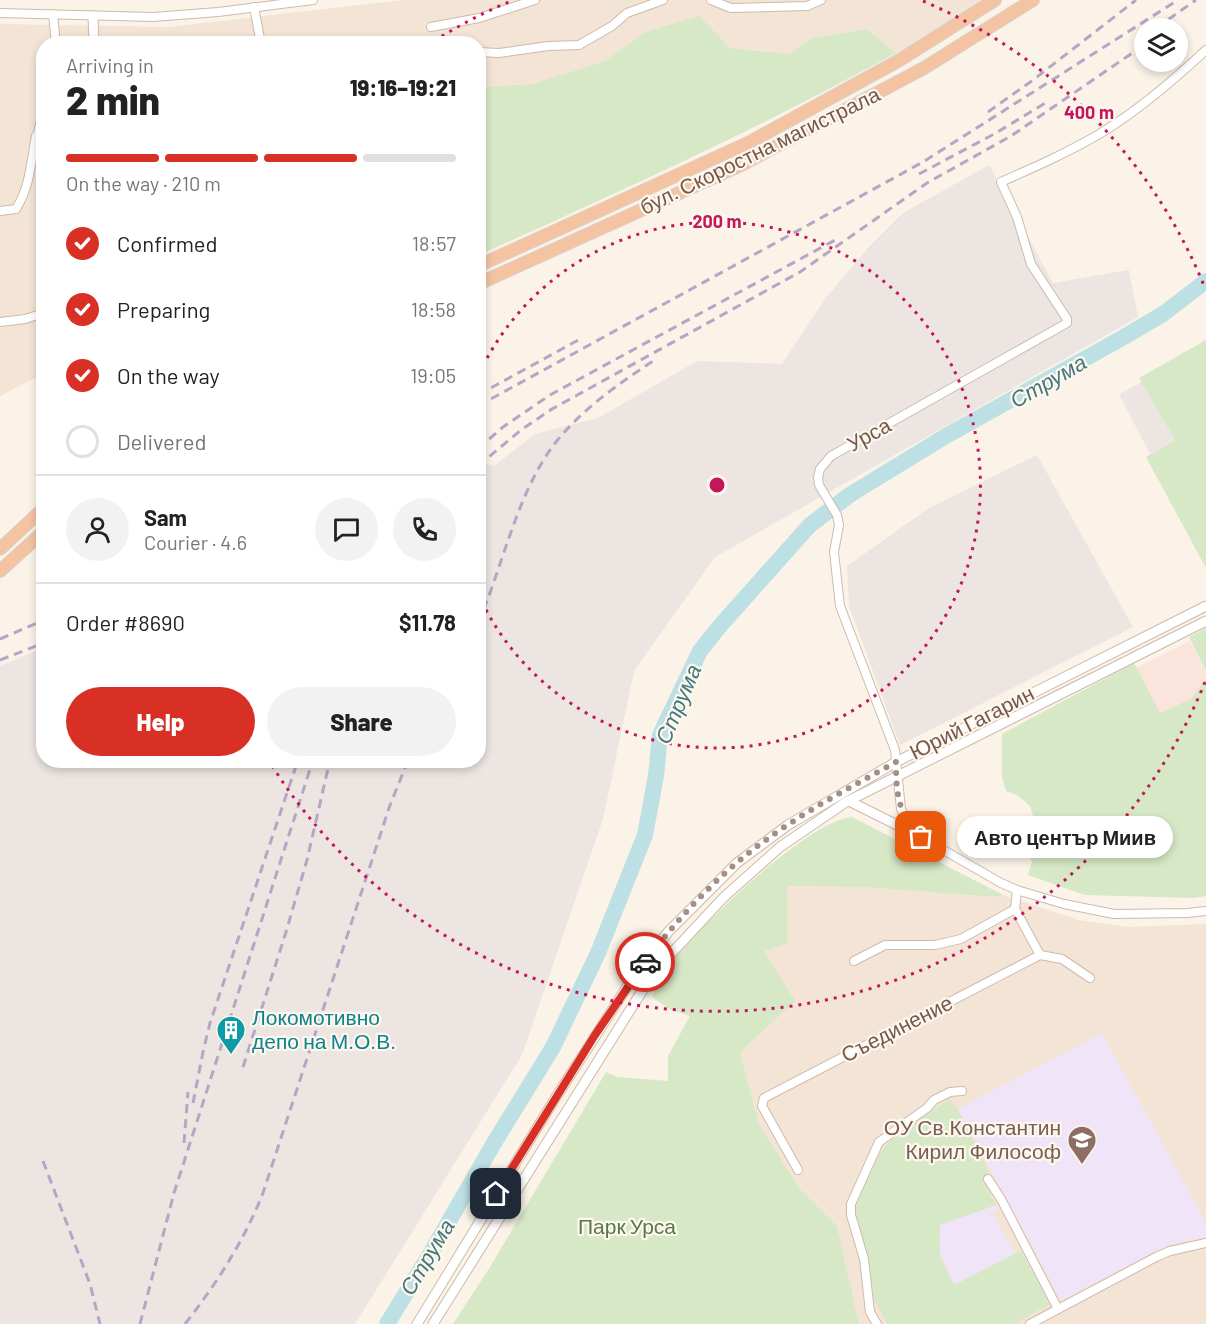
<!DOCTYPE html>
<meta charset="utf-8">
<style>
body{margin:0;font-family:Barlow,sans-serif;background:#f2f2f2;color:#222;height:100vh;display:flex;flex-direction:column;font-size:22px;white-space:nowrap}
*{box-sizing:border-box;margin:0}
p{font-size:20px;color:#767676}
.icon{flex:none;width:33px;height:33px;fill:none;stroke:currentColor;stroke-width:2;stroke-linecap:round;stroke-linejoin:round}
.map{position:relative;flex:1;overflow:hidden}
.details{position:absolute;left:36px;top:36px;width:450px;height:732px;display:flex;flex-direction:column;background:#fff;border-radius:24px;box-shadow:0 3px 9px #0003}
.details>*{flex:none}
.fabs{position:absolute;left:1134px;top:18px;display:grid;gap:12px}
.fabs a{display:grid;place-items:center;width:54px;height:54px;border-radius:50%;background:#fff;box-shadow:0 3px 9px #0003;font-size:30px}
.pin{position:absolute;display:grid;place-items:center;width:51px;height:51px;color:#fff;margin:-26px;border-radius:12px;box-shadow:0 3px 9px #0006}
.courier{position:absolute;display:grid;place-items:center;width:60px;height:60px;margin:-30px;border:4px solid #d93025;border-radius:50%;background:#fff;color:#222;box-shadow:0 2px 8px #0007}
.bubble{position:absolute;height:42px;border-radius:21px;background:#fff;box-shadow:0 3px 9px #0003;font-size:20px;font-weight:800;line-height:42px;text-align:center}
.summary em{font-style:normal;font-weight:800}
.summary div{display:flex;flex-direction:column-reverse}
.summary{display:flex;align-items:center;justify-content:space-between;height:102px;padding:0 30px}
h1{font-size:39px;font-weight:800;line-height:45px}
.bar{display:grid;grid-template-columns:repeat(4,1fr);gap:9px 6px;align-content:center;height:72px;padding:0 30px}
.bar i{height:8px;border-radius:4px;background:#e0e0e0}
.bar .active{background:#d93025}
.bar p{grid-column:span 4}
.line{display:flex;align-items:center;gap:15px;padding:0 30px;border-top:2px solid #e0e0e0}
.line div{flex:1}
.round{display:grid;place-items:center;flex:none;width:63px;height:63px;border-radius:32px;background:#f2f2f2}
ol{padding:0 30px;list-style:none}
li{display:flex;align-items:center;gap:18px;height:66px}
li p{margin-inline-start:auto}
li .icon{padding:6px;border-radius:50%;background:#d93025;color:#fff;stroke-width:4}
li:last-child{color:#767676}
li i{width:33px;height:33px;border:3px solid #e0e0e0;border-radius:50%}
.action{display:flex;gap:12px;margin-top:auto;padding:12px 30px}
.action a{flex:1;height:69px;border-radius:36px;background:#d93025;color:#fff;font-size:24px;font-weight:800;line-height:69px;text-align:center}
.action a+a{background:#f2f2f2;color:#222}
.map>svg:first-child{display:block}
</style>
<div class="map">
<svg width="1206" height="1324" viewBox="0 0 1206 1324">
<rect width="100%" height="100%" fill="#fbf3e7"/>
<g fill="#f3e4d6">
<polygon points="403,0 983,0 948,24 896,53 867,29 812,38 791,54 730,48 646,32 605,61 532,84 479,87 478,44 44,44 43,377 35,378 0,396 0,24 168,27"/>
<polygon points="787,886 861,887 996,897 1003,895 1079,920 1128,927 1206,924 1206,1324 859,1324 837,1226 799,1188 759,1124 740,1052 794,1001 763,951 787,944"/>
</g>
<polygon fill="#fbe4dc" points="1190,641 1206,674 1206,684 1193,703 1161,718 1136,668"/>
<g fill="#ece5e1">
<polygon points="989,165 1053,283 1129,270 1138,317 715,557 634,671 603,819 522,1055 355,1324 0,1324 0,666 43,648 44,760 478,760 479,462 494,466 535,434 598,418 697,361 782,364 825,299 868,248 903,213"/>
<polygon points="1142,382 1175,440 1150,454 1119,394"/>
<polygon points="1037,455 1133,627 900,745 849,606 847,566 929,508"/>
</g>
<g fill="#f0e4f8">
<polygon points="1102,1033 1206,1223 1206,1237 1171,1244 1155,1251 1061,1300 958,1109"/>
<polygon points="996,1205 998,1209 992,1213 1015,1253 954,1285 940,1255 940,1225"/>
</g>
<g fill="#d6e8c6">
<path d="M 699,16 L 730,48 L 790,54 L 812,38 L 867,29 L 896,53 C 760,128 620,192 479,255 L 479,87 L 532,84 L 605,61 L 646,32 Z"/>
<polygon points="1206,340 1206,568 1146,457 1175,440 1139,378"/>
<polygon points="1206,628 1206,672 1189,637"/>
<polygon points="1134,663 1160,713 1191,699 1206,678 1206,896 1193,898 1085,895 1028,875 1032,862 1028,853 1029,845 1040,839 1030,806 1017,795 1006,791 1002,777 1002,734"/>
<path d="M 852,817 L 1003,895 L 996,897 L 861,887 L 787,886 L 787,944 L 764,951 L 795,1001 L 740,1052 L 759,1124 L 799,1188 L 837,1226 L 859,1324 L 453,1324 L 490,1267 L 606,1072 L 617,1077 L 668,1081 L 668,1056 L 690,1016 L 669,1009 L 652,997 C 654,992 656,985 659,980 C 683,940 807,820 852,817 Z"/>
<polygon points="950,1099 958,1109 990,1174 983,1179 996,1205 940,1225 940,1255 954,1285 1021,1251 1048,1300 1049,1305 1013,1324 887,1324 871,1293 867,1260 857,1219 856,1207 865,1183 879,1155 887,1144 910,1125"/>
</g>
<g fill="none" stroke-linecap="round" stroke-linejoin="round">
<polyline stroke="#bce0e4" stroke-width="16" points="387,1324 429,1256 494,1143 553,1047 598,953 645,835 656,776 660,735 700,651 719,627 810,525 851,494 946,436 1124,337 1163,314 1206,281"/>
<g stroke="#cdbaae" stroke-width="10">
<g id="minor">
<polyline points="711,0 731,8 807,6 821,0"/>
<polyline points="254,7 261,44"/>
<polyline points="0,13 153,17 218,12 313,0"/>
<polyline points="53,14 56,44"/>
<polyline points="431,27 479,18 535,0"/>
<path d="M 1206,50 C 1176,78 1136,112 1101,133 C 1069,152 1035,167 1001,182 L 1017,217 L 1031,264 L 1067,319 L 1067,323 L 831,456 L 820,469 L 818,477 L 819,485 L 837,515 L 839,525 L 834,552 L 840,606 L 895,750 L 901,809 L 910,828 L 921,837 L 1001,883 L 1017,890 L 1064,904 L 1114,914 L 1188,913 L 1206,911"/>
<polyline points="478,52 499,53 548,46 579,45 612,26 627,13 663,0"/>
<path d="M 44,112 C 39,127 33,140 44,154"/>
<path d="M 0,211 L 16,209 C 30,187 31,162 36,136"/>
<polyline points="0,322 25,319 44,313"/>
<polyline points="1040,955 1062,959 1090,978"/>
<polyline points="854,961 885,945 935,945 961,939 1015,909"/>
<polyline points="798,1170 762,1106 764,1098 1040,955 1015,909 1017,890"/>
<polyline points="988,1179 1001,1199 1058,1309"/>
<polyline points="877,1324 870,1312 864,1259 851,1215 851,1204 879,1142 927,1108 934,1100 950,1092 962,1091"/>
<polyline points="1030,1324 1156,1257 1170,1251 1206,1243"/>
</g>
</g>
<g stroke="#cdbaae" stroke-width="11">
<g id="tertiary">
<polyline points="93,16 94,44"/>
<polyline points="849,801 921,837"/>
<polyline points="417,1324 556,1097 636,973 668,932 737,863 788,825 896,762 1206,606"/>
<polyline points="433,1324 654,972 724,897 780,847 846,802 1206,621"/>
</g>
</g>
<g stroke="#d8d1cd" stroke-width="14">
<g id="trunk">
<polyline points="478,266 750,142 898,61 995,0"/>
<polyline points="478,284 743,164 924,68 1033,0"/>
<polyline points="0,549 44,508"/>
<polyline points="0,571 44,531"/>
</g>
</g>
<use href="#minor" stroke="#fff" stroke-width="8"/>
<use href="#tertiary" stroke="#fff" stroke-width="9"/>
<use href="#trunk" stroke="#f4c3a2" stroke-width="12"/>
<g stroke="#b5a6c5" stroke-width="3" stroke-dasharray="9 6" stroke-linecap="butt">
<polyline points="1156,28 1196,0"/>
<polyline points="988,112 1033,80 1136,0"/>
<polyline points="919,174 996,133 1047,102"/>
<polyline points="478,395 582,338"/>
<polyline points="478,406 923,162 1178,0"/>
<polyline points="478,449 503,427 550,395 837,239"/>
<polyline points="478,466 521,430 552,409 800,272 927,183 1011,136 1144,45"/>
<path d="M 478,623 C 502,568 514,506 546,456 C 572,416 614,387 653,361"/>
<polyline points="0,639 44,620"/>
<polyline points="0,660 44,643"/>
<polyline points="243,1067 286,932 307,860 330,760"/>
<polyline points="193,1103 203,1052 210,1023 298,760"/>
<polyline points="184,1143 188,1092"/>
<polyline points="43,1161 90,1284 100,1324"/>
<polyline points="140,1324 174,1193 313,760"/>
<path d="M 185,1324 C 217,1283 244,1241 263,1193 L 389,808 L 408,760"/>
</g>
</g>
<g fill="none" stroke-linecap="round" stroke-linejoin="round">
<path stroke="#a38f83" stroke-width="6" stroke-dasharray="0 10.8" d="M 645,962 C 678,918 718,875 763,842 C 805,811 851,787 896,762 C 896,792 898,816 921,837"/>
<polyline stroke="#d93025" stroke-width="8" points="496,1194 595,1035 645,962"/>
</g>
<g fill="none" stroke="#c2185b" stroke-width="3" stroke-dasharray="3 6">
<path d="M479 374A263 263 0 1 1 479 596"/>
<path d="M1205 682A526 526 0 0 1 271 764M434 41A526 526 0 0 1 511 1M923 1A526 526 0 0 1 1205 288"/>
</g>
<defs>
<g id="building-pin" transform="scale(1.5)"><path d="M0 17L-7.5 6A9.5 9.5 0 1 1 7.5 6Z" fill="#0f9aa8" stroke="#fef7ed"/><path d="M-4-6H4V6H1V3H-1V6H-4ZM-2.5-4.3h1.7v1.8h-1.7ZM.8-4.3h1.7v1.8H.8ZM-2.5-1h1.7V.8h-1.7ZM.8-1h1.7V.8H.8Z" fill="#fff"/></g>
<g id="school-pin" transform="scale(1.5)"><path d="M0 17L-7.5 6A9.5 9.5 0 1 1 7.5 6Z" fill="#8d6e63" stroke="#fef7ed"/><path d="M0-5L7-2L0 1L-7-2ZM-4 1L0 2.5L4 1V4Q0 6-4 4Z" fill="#fff"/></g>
</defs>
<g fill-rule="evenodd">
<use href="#building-pin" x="231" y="1030"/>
<use href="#school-pin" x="1082" y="1140"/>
</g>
<g text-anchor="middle" stroke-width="4.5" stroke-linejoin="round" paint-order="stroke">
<g font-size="21" fill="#74594d" stroke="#fef7ed">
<text transform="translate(760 151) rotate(-26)" y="7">бул. Скоростна магистрала</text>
<text transform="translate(869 435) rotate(-29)" y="7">Урса</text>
<text transform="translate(972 723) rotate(-27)" y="7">Юрий Гагарин</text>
<text transform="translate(897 1029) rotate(-27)" y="7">Съединение</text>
</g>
<g font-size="21" fill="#0d838f" stroke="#fef7ed" text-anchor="start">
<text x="252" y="1025">Локомотивно<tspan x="252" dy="24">депо на М.О.В.</tspan></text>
</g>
<g font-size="21" fill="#785e54" stroke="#fef7ed" text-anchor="end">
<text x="1061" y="1135">ОУ Св.Константин<tspan x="1061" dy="24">Кирил Философ</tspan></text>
</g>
<g font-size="21" fill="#577945" stroke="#fef7ed">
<text x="627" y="1234">Парк Урса</text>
</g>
<g font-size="22" font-style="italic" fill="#44787f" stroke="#fef7ed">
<text transform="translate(1048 381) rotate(-30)" y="8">Струма</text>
<text transform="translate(678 704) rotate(-67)" y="8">Струма</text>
<text transform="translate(427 1257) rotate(-59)" y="8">Струма</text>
</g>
</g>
<circle cx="717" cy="485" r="9" fill="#c2185b" stroke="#fef7ed" stroke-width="3"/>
<g font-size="18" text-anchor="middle" font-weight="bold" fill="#c2185b" stroke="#fef7ed" stroke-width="4.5" stroke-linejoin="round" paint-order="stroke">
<text x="1089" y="119">400 m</text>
<text x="717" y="228">200 m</text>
</g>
</svg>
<div class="fabs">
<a><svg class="icon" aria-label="layers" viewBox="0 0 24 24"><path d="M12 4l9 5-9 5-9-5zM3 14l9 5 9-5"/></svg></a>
</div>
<div class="pin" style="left:921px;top:837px;background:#ea580c"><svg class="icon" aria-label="bag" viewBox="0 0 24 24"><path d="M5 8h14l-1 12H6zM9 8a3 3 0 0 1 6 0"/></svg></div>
<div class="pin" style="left:496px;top:1194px;background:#1f2937"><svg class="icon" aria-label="home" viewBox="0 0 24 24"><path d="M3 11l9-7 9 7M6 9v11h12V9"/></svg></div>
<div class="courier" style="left:645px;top:962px"><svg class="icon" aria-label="car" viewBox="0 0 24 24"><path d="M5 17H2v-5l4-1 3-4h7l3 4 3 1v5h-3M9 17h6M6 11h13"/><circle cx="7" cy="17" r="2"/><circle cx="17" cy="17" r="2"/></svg></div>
<div class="bubble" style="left:957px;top:816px;width:216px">Авто център Миив</div>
<section class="details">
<div class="summary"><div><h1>2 min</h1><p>Arriving in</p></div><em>19:16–19:21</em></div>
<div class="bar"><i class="active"></i><i class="active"></i><i class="active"></i><i></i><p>On the way · 210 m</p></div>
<ol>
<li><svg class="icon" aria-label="check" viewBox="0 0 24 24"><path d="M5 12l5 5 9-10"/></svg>Confirmed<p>18:57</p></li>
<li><svg class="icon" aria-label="check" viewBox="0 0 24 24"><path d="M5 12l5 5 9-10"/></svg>Preparing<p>18:58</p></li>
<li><svg class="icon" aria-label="check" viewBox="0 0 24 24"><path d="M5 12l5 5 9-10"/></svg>On the way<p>19:05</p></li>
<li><i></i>Delivered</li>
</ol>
<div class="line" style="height:108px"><a class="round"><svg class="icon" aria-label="person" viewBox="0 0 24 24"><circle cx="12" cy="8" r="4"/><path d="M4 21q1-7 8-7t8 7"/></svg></a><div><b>Sam</b><p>Courier · 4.6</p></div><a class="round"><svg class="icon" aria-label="chat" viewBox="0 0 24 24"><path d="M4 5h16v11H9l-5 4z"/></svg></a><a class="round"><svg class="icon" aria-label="phone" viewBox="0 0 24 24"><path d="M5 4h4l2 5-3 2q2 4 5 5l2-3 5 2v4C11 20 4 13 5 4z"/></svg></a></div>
<div class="line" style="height:78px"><div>Order #8690</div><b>$11.78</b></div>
<div class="action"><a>Help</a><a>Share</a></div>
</section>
</div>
